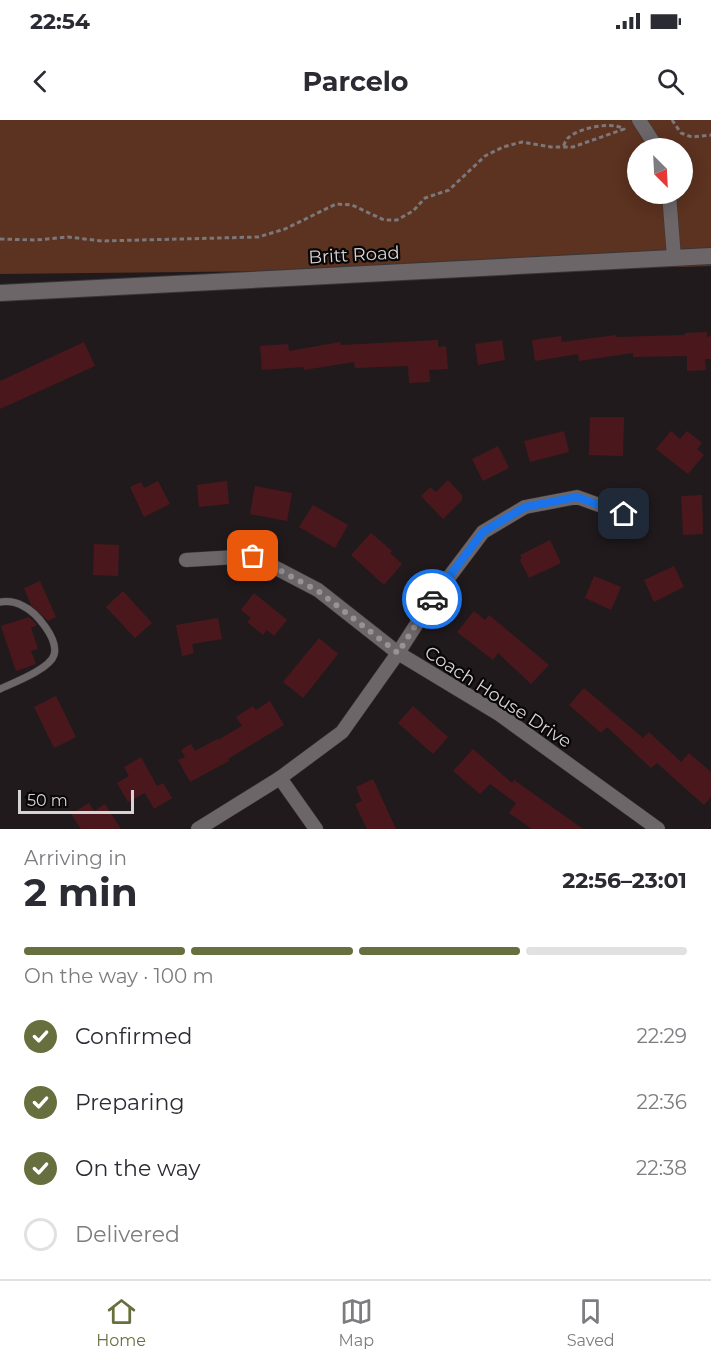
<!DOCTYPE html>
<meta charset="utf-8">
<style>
body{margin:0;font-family:Montserrat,sans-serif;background:#f2f2f3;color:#2b2b33;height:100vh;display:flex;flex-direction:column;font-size:22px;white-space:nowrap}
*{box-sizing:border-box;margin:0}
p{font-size:20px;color:#7c7c81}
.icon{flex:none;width:33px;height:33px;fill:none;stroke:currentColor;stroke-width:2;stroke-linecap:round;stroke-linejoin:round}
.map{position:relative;height:709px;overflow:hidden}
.details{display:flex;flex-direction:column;background:#fff;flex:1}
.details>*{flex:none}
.needle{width:39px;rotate:156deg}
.tools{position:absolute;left:627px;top:18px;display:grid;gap:12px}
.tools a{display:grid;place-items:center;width:66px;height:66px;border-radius:50%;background:#fff;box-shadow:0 3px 15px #0003;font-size:30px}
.scale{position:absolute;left:18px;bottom:15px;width:116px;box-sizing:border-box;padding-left:6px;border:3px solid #d7d3d4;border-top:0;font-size:16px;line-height:21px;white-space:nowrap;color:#d7d3d4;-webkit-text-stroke:4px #080607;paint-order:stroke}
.pin{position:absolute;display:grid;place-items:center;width:51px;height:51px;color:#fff;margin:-26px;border-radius:12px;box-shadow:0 3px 9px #0006}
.courier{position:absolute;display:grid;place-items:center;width:60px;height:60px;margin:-30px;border:4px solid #1a73e8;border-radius:50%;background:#fff;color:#222;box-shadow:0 2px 8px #0007}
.overview em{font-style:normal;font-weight:700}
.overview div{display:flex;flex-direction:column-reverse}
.overview{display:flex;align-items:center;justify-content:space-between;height:102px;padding:0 24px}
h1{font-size:39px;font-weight:700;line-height:45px}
.bar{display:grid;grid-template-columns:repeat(4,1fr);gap:9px 6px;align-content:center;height:72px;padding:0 24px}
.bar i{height:8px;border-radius:4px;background:#e1e1e2}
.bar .current{background:#686f3e}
.bar p{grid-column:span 4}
ol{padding:0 24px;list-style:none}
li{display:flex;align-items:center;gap:18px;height:66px}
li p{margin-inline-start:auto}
li .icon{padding:6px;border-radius:50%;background:#686f3e;color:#fff;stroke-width:4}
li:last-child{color:#7c7c81}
li i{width:33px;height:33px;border:3px solid #e1e1e2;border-radius:50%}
.status{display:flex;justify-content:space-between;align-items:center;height:42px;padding:0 30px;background:#fff;direction:ltr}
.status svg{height:16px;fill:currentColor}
header{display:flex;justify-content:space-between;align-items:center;height:78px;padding:0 24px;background:#fff;font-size:27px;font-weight:700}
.tab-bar{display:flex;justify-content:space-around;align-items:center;height:84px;border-top:2px solid #e1e1e2;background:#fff;font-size:16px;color:#7c7c81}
.tab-bar a{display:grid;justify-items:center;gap:3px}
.tab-bar .current{color:#686f3e}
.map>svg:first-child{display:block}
</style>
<div class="status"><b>22:54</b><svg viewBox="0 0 49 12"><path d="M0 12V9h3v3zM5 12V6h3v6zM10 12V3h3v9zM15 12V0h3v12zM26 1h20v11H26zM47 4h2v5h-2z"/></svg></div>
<header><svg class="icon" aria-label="back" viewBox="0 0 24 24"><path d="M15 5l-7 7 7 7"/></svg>Parcelo<svg class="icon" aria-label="search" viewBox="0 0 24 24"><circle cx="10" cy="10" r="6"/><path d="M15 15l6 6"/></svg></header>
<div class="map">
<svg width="711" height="709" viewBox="0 0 711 709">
<rect width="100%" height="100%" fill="#201a1c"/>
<path fill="#5c3220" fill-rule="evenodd" d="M 0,0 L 711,0 L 711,146 L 682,147 L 0,154 ZM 638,28 L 682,28 L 682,74 L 638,74 Z"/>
<g fill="#4a181c">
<polygon points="707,212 707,217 711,216 711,239 705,239 706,250 687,251 687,236 633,237 633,233 579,241 578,234 535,241 532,220 561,216 562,222 616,215 616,217 685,215 685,213"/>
<polygon points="438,220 438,227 446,226 448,249 429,250 430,262 409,263 408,246 355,248 354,242 304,250 303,247 262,250 260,226 288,224 289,231 340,222 341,225"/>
<polygon points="502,220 505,240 478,245 475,224"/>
<polygon points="84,222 95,246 0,289 0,261"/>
<polygon points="590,297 624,297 623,336 589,335"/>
<polygon points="564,311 569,332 530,342 524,321"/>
<polygon points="671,311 680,319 687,311 702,323 697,329 704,335 688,354 656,329"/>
<polygon points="498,326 509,348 483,361 472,339"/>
<polygon points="448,360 462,375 462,380 443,399 421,376 430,367 436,372"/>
<polygon points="158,361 170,384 144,397 130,367 141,362 144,368"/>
<polygon points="227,361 229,384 199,387 197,365"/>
<polygon points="255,366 292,373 287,401 250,394"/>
<polygon points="702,375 703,414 683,415 681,376"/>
<polygon points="313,385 348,405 335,428 299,407"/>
<polygon points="371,413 392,431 390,433 402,444 384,465 351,435"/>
<polygon points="550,420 561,443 529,458 520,440 522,438 520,435"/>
<polygon points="94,424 119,425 118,456 93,455"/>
<polygon points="674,446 684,467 654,482 644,460"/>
<polygon points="594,456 621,467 611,490 585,478"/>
<polygon points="40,461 56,497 48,501 31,485 24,468"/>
<polygon points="123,471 152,503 135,518 106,487"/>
<polygon points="254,473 287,500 274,516 267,510 263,515 247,502 251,498 241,490"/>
<polygon points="474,491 485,500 489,495 549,545 531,564 498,533 493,540 457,512"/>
<polygon points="29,497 37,505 31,508 38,529 31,531 36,544 16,551 1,506"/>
<polygon points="218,498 222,519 192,524 194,533 182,536 176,505"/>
<polygon points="319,518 338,534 303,578 283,562"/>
<polygon points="584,568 643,618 649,612 681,642 689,633 711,652 711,677 704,685 657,643 651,648 607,607 601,613 569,585"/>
<polygon points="56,576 76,617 54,628 34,587"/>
<polygon points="270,581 284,605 228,639 229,641 190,662 178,640 185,637 181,630 191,624 195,631 217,619 218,620 242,606 236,597 253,586 256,590"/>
<polygon points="413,586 448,617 433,634 398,603"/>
<polygon points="473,629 512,663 514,660 583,709 532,709 509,693 516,683 490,664 480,674 453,651"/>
<polygon points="141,637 157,666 163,663 172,678 154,689 145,673 128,682 117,663 129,656 124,647"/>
<polygon points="373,659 396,709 367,709 355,684 362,681 356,667"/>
<polygon points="89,683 94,691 105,684 121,709 81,709 71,694"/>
</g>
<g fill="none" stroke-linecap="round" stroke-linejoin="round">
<g stroke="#3a3638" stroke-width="8">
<path id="service" d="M 0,482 C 7,481 16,482 23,486 C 36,492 59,519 54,535 C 50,549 13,563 0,569"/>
</g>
<g stroke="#3a3638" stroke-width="15">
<g id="minor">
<polyline points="639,0 657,28"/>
<polyline points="669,74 674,137"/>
<polyline points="186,440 253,436 318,470 398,533 499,594 658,709"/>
<polyline points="280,658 316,709"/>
<polyline points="198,709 280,658 342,612 398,533 434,477 483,412 525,387 577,377 624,394"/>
</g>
</g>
<g stroke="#3a3638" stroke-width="18">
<polyline id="tertiary" points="0,173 711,136"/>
</g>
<g stroke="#7c7779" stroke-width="3" stroke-dasharray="4.5 3" stroke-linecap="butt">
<polyline points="672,0 681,13 692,17 711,15"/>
<path d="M 0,119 L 36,120 L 68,117 L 102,121 L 258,117 L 285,109 L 336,84 L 352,85 L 384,100 L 397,100 L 413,91 L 425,78 L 449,70 L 485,36 L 503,27 L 522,22 L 551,27 L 573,27 L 624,9 C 612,1 578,8 568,18 C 566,19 564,25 563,27"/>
</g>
<use href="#service" stroke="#6d6668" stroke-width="7"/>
<use href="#minor" stroke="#6d6668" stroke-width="14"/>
<use href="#tertiary" stroke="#6d6668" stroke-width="16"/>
</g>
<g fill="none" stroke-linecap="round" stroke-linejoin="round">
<polyline stroke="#979294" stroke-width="6" stroke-dasharray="0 10.8" points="253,436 318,471 398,533 432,479"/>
<polyline stroke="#1a73e8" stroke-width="8" points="432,479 483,412 525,387 577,377 624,394"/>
</g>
<g text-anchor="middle" stroke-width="4.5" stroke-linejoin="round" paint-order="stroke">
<g font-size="18" fill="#d7d3d4" stroke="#080607">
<text transform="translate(354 135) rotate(-3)" y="6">Britt Road</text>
<text transform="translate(498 577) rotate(33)" y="6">Coach House Drive</text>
</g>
</g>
</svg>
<div class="tools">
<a><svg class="needle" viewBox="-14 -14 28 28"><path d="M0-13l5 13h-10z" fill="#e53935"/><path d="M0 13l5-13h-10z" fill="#7c7c81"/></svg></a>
</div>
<div class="scale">50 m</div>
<div class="pin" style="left:253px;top:436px;background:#ea580c"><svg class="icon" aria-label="bag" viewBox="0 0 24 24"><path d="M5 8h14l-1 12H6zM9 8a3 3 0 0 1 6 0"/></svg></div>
<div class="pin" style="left:624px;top:394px;background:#1f2937"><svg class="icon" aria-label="home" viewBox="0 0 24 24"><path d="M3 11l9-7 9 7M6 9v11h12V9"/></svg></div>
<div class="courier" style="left:432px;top:479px"><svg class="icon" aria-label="car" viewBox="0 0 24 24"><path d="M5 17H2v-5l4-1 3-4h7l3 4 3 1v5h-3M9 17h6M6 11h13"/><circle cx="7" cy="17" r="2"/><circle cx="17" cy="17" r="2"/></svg></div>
</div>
<section class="details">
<div class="overview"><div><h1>2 min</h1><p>Arriving in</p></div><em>22:56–23:01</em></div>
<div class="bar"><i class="current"></i><i class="current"></i><i class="current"></i><i></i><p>On the way · 100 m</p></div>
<ol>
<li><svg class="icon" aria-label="check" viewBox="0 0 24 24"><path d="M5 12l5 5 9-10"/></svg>Confirmed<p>22:29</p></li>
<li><svg class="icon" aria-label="check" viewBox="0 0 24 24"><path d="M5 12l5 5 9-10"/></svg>Preparing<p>22:36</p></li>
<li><svg class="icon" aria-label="check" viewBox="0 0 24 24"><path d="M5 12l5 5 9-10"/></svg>On the way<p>22:38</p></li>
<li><i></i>Delivered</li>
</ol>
</section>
<nav class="tab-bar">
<a class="current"><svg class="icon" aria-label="home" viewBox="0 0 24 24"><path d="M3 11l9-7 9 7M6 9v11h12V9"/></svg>Home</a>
<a><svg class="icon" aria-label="map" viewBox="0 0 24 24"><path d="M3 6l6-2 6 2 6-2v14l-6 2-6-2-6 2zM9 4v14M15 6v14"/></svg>Map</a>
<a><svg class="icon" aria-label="saved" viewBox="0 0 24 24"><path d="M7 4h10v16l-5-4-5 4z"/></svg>Saved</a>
</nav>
